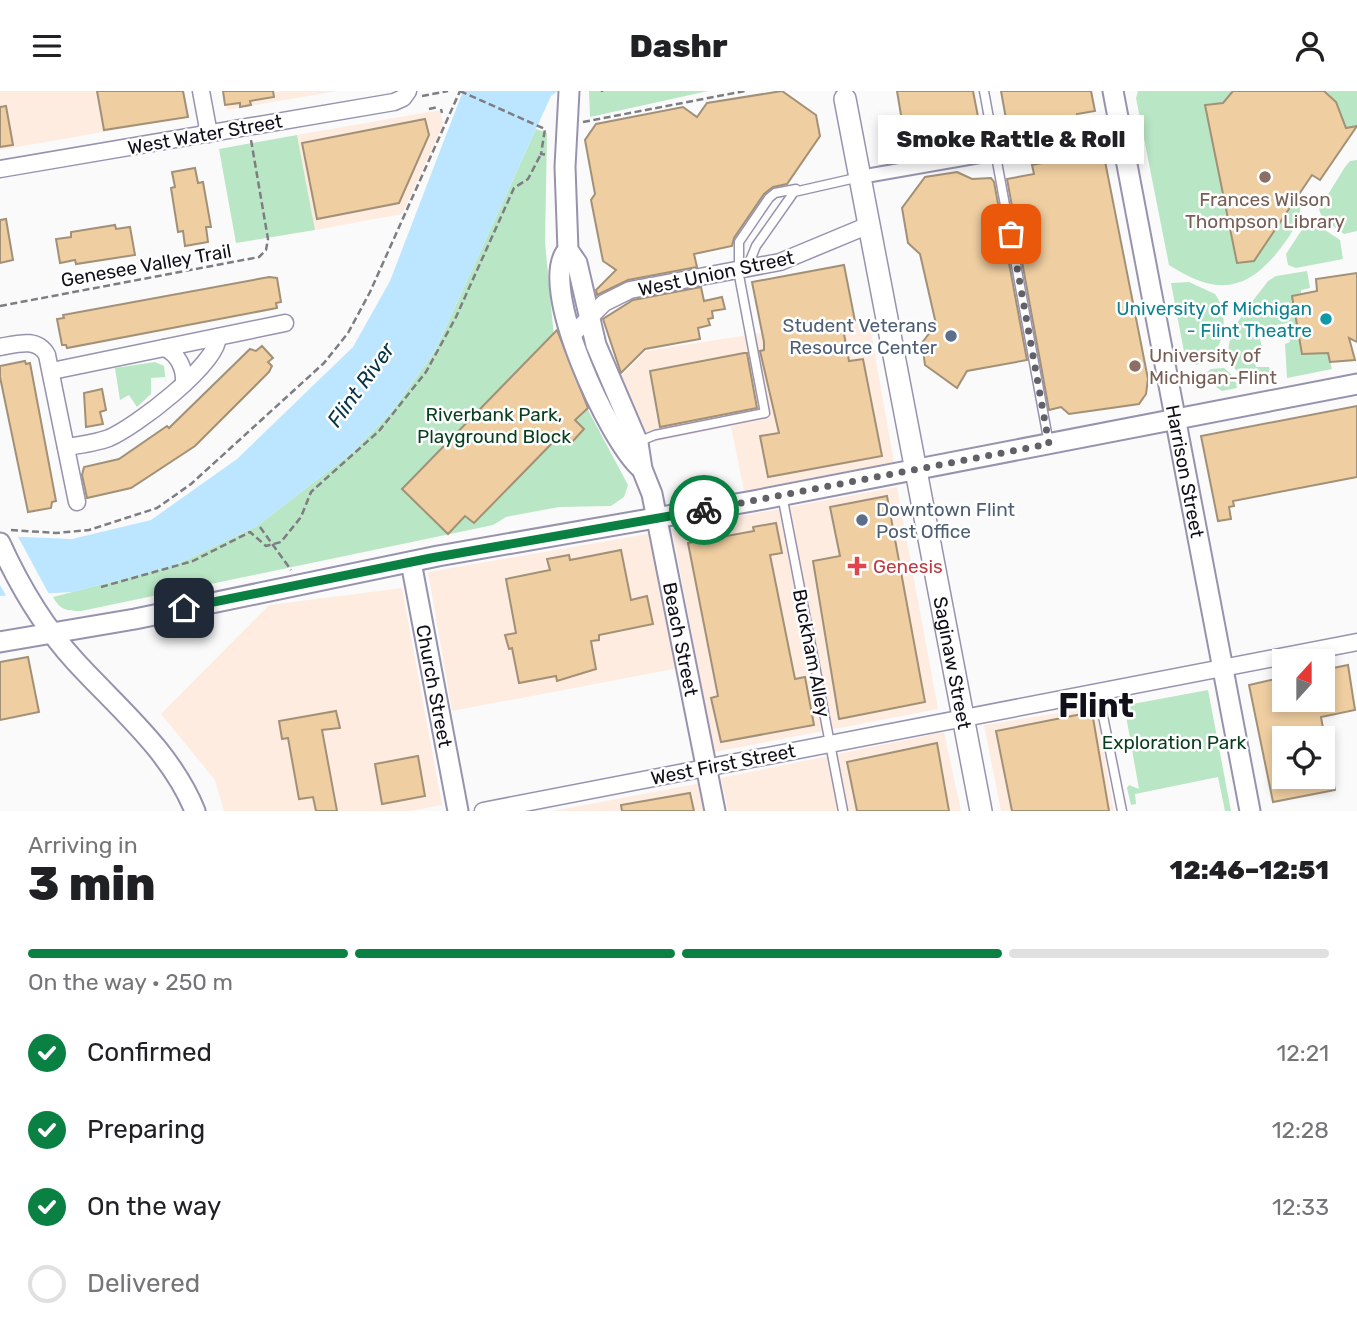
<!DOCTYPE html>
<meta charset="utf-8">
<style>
body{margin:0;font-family:Rubik,sans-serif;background:#f6f6f6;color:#202124;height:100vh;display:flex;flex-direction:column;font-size:26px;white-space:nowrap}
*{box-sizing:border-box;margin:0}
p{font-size:23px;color:#757577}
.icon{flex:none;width:38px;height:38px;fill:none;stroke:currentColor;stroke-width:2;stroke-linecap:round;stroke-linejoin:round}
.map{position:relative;height:720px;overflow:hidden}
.details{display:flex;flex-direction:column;background:#fff;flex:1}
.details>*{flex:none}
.needle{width:46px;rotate:21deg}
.tools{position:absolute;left:1272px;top:558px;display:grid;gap:14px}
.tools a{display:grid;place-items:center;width:63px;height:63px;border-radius:0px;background:#fff;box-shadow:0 4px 10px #0003;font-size:35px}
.pin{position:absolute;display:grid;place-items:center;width:60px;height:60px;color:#fff;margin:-30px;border-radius:14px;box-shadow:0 4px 10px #0006}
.courier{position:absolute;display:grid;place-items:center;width:70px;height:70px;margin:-35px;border:5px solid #0b8043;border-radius:50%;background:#fff;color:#222;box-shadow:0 2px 9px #0007}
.bubble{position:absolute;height:49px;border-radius:0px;background:#fff;box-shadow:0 4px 10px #0003;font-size:23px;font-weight:800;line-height:49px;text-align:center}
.summary em{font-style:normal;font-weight:800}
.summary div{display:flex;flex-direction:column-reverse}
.summary{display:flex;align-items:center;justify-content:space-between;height:119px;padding:0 28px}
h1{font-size:46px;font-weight:800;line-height:52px}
.bar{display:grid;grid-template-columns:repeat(4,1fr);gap:10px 7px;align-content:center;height:84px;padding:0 28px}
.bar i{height:9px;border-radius:5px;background:#e0e0e0}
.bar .selected{background:#0b8043}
.bar p{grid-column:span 4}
ol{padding:0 28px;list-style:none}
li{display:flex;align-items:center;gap:21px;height:77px}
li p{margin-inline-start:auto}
li .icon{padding:7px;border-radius:50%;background:#0b8043;color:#fff;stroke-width:4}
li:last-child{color:#757577}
li i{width:38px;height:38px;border:4px solid #e0e0e0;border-radius:50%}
header{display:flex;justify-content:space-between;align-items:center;height:91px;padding:0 28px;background:#fff;font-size:32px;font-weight:800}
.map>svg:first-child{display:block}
</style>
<header><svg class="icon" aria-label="menu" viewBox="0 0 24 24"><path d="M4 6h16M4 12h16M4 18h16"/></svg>Dashr<svg class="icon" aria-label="person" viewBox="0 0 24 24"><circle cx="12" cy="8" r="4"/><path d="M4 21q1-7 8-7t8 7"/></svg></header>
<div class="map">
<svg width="1357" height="720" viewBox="0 0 1357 720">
<rect width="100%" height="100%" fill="#fafafa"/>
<g fill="#feece1">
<polygon points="0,0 184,0 189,26 0,59"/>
<polygon points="223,0 337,0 227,19"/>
<polygon points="440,19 443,34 402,123 315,139 297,44"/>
<polygon points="869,230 894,371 744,400 731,335 644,353 615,291 646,260 761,242 763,250"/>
<polygon points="897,396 938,618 714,661 672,438"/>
<polygon points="653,442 679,577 452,620 428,481"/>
<polygon points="402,497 442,714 411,720 224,720 215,689 161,623 269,514"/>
<polygon points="1096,616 1114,720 1001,720 984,634"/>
<polygon points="944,641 961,720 728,720 721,687"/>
<polygon points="701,692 706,720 553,720"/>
</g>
<g fill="#b9e6c4">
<polygon points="589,0 708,0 590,26"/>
<path d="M 1138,0 L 1233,0 L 1223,12 L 1206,14 L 1237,172 L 1254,170 L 1298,107 C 1304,122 1297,133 1288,147 C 1254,196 1224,210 1169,174 L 1136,7 Z"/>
<polygon points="1326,0 1357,0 1357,35 1346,37 1336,11"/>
<path d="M 536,38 L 547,42 L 545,151 L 555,257 L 628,394 L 624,406 L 611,415 L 559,416 L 506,426 L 493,434 L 81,520 C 67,520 60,519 53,506 L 173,475 L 257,435 L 353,361 L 392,320 L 435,260 Z"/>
<polygon points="297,44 315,139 236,152 219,58"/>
<polygon points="1357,69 1357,140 1344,143 1322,127 1319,118 1345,76 1350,70"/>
<polygon points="1310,134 1319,135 1340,149 1343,168 1296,177 1288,174 1286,163 1303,137"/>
<path d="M 1307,180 L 1310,197 L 1301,199 L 1301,204 L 1292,206 L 1302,263 L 1328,262 L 1332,278 L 1287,287 L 1285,253 L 1290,251 L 1288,232 L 1257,237 L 1262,256 L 1253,260 L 1256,276 L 1269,276 L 1272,290 C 1258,292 1247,290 1237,280 C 1211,252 1252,213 1268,190 L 1276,185 Z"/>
<path d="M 1189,191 L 1215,203 C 1231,225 1225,265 1196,274 L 1185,266 L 1171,192 Z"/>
<polygon points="155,271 164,275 166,292 165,286 151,287 151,303 137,316 129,304 120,309 115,277"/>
<polygon points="1224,277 1235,287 1237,297 1222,300 1202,286 1211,278"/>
<polygon points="1208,599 1231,720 1225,720 1218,686 1135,703 1136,713 1131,714 1127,697 1129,694 1139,698 1126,625 1111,617"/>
</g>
<polygon fill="#bce6ff" points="463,0 558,0 551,5 435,260 392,320 353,361 257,435 173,475 73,501 0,505 0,445 72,448 151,429 237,368 353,256 390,190"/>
<polygon fill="#fafafa" points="0,442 16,442 50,505 8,508 0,494"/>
<g fill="#efcea1" stroke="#a29077" stroke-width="2">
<polygon points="97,0 183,0 188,26 104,39"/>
<polygon points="223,0 273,0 274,6 250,10 251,14 240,16 240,12 225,14"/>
<polygon points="782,0 816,24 820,45 787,93 773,96 764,103 734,147 732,155 694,163 697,176 628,189 597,204 596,199 616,179 603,170 591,109 595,103 585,49 596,33 683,16 697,26 707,12"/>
<polygon points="897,0 973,0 981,41 970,43 956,31 952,52 915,57 901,24"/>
<polygon points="1001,0 1091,0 1095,20 1077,23 1079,34 1075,35 1061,37 1059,30 1008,39"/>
<polygon points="1233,0 1324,0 1336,11 1346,37 1357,35 1320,89 1312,84 1254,170 1237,172 1205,14 1223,12"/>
<polygon points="6,15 13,54 0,56 0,16"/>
<polygon points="425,28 429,44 399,112 317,128 302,52"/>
<polygon points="1103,60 1148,288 1146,303 1139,313 1069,323 1061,316 1049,319 1007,88 1034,83 1032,74"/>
<polygon points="195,77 198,92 203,91 211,136 206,136 208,151 185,155 183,140 178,141 171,97 175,96 172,81"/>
<polygon points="957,81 972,88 991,87 994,91 1027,269 967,280 957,297 925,274 922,252 936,233 920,163 908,152 902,117 925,86"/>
<polygon points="6,128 13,169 0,172 0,129"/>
<polygon points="115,134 116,138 130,136 135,164 76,173 75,169 60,172 56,148 71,146 71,141"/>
<polygon points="844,174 855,230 842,232 849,270 863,268 882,365 768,386 760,345 779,342 760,260 764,259 764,251 752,191"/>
<polygon points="1357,182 1357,251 1349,247 1355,269 1330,271 1328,262 1302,263 1292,205 1317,200 1316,188"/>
<polygon points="269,186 277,187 281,211 276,212 277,217 67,257 66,254 62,254 57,228 64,227 63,224"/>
<polygon points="701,196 704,210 722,206 725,218 712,220 713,227 708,228 710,234 698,237 700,248 645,258 621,282 603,228 633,209"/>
<polygon points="557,239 588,317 575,329 584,338 572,351 562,342 474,432 465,425 448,443 402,398"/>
<polygon points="262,255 273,267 268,271 272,275 269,281 195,355 131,397 87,407 82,384 84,376 119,368 167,335 169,337 250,258 256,260"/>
<polygon points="744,262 747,262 757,317 660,336 650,280"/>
<polygon points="25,270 26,273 30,272 56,410 52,411 51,417 28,421 0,286 0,275"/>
<polygon points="102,298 106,319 100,321 103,333 86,336 84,302"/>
<polygon points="1357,315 1357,386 1233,410 1234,415 1229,416 1231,428 1218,430 1201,345"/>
<polygon points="887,405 925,611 839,628 813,470 840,465 830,416"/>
<polygon points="776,432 782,462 770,464 795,588 805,586 814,634 721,651 711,607 718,605 688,452 754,440 753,436"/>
<polygon points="621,459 631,509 647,505 653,533 599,544 599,549 591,550 596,578 557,590 556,585 519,592 512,557 509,558 505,544 516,542 506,488 550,479 547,468 569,464 570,469"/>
<polygon points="28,566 39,621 0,629 0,571"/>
<polygon points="1348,574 1355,619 1321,626 1325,648 1284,648 1284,686 1332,686 1335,699 1273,711 1249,594 1284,586 1284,609 1323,609 1323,579"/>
<polygon points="336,620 340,637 322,639 337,720 316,720 313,706 299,708 288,647 282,648 279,630"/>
<polygon points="1092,621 1109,720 1012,720 996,640"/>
<polygon points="937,652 949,720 857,720 847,671"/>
<polygon points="418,665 425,705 382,713 375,673"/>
<polygon points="690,702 694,720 622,720 621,714"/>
</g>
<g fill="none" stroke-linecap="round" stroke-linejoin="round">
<g stroke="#9793af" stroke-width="11">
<g id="service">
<polyline points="984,0 1049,353"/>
<polyline points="747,177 756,155 794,101 860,86"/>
<polyline points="739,179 739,151 769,107 775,102 796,98"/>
<polyline points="638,351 655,344 765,322 738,179"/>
<polyline points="782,404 843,720"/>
<polyline points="1098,600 1122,720"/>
</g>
</g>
<g stroke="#9793af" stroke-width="16">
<polyline id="pedestrian" points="860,86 997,62"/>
</g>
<g stroke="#9793af" stroke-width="19">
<g id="minor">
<polyline points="201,0 209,43"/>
<polyline points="997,62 1120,39"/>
<polyline points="0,78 394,11 403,7 408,0"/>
<polyline points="572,244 604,212 630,199 780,171 869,134"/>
<path d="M 0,256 C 17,253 37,246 47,264 L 77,411"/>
<path d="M 164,257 C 178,262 185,278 184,292"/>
<polyline points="52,280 285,232"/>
<path d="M 66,356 C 80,354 96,352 109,347 C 135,336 217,274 218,246"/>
<polyline points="483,720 1357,551"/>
</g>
</g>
<g stroke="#9793af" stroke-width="23">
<g id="tertiary">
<path id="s1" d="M 569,0 L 565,76 L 568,159 L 577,172 L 596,254 L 638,352 L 642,378 L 652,403 L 715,720"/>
<path id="s2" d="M 1113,0 L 1250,720"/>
<path d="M 568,159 C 535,192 610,352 642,378"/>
<path d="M 0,452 C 19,494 44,536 75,570 C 118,617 171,660 195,720"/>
<path id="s3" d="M 411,471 L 458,720"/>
<polyline points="0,551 135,528 438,465 753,410 1357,293"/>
</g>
</g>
<g stroke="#9793af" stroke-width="24">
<g id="secondary">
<path id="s4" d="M 845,8 L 981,720"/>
</g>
</g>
<g stroke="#7e7d83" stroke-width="2.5" stroke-dasharray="7 3.5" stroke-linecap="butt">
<polyline points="460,0 545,38 541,63 548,64"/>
<polyline points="602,0 602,1"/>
<polyline points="422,5 448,0"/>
<polyline points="429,18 438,16"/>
<polyline points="441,18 442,22"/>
<polyline points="583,31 745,0"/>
<polyline points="0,215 259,166 266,159 268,148 251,49"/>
<polyline points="260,436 291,479"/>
<polyline points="11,439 56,442 89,439 157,417 191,393 324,272 348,242 370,201 460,0"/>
<polyline points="101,496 193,470 250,441 266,455 281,451 301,426 311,401 379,340 426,281 456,226 514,97 528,88 541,63"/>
</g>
<use href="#service" stroke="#fff" stroke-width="8"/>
<use href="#pedestrian" stroke="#fff" stroke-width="12"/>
<use href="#minor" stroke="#fff" stroke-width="16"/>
<use href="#tertiary" stroke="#fff" stroke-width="19"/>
<use href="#secondary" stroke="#fff" stroke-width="21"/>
</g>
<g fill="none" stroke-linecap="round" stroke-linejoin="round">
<polyline stroke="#636168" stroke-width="7" stroke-dasharray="0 12.6" points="704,419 1049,353 1011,143"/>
<polyline stroke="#0b8043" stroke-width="9" points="184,517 431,467 704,419"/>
</g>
<g fill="#8d6e63" stroke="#fff" stroke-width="2.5">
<circle cx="1265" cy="86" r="7"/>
<circle cx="1135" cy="275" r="7"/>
</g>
<circle fill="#0f9aa8" stroke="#fff" stroke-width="2.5" cx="1326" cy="228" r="7"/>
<g fill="#5c6f8a" stroke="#fff" stroke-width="2.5">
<circle cx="951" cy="245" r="7"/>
<circle cx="862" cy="429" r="7"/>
</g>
<path fill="#e0444e" stroke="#fff" stroke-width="2.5" d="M853.5 464.5h7v7h7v7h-7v7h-7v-7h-7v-7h7z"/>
<g text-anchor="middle" stroke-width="5" stroke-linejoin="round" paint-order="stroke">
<g font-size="19" fill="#110f19" stroke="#fff">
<text transform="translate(205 43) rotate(-10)" y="7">West Water Street</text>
<text transform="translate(146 174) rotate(-10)" y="7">Genesee Valley Trail</text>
<text transform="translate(716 182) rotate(-12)" y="7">West Union Street</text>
<text dy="7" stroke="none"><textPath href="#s2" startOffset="387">Harrison Street</textPath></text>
<text dy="7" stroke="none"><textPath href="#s1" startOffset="567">Beach Street</textPath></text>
<text transform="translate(812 562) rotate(79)" y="7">Buckham Alley</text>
<text dy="7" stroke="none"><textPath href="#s4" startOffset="574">Saginaw Street</textPath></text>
<text dy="7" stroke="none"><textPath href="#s3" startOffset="126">Church Street</textPath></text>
<text transform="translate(723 673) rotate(-11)" y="7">West First Street</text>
</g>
<g font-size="19" fill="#785e54" stroke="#fff">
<text x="1265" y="115">Frances Wilson<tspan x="1265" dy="22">Thompson Library</tspan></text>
<text x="1149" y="271" text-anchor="start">University of<tspan x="1149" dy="22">Michigan-Flint</tspan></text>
</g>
<g font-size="19" fill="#0d838f" stroke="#fff" text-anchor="end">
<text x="1312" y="224">University of Michigan<tspan x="1312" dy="22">- Flint Theatre</tspan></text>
</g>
<g font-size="19" fill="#4e5e75" stroke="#fff" text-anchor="end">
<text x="937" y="241">Student Veterans<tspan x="937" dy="22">Resource Center</tspan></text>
<text x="876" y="425" text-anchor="start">Downtown Flint<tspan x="876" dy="22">Post Office</tspan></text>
</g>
<g font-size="19" fill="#073f1e" stroke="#fff">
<text x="494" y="330">Riverbank Park,<tspan x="494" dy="22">Playground Block</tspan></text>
<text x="1174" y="658">Exploration Park</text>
</g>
<g font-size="19" fill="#be3a42" stroke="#fff" text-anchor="start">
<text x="873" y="482">Genesis</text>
</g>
<g font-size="21" font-style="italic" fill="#053348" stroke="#fff">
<text transform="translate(361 294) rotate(-54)" y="7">Flint River</text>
</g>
<g font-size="33" font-weight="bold" fill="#110f19" stroke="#fff">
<text x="1096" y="626">Flint</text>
</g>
</g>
</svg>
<div class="tools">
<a><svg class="needle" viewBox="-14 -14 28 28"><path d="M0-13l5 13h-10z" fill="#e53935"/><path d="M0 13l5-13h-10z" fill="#757577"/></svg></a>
<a><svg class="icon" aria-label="locate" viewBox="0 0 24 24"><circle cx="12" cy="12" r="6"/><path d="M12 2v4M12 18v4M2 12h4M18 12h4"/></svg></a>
</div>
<div class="pin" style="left:1011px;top:143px;background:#ea580c"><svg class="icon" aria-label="bag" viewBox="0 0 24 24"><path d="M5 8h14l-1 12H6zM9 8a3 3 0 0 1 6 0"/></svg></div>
<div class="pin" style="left:184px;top:517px;background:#1f2937"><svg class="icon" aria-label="home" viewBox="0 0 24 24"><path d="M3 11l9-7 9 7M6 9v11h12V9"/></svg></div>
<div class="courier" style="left:704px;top:419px"><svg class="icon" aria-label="bike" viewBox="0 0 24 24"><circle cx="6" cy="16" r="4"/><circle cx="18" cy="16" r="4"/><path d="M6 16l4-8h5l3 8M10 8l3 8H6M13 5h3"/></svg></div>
<div class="bubble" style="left:878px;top:24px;width:266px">Smoke Rattle &amp; Roll</div>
</div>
<section class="details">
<div class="summary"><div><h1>3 min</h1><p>Arriving in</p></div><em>12:46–12:51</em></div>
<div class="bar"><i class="selected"></i><i class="selected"></i><i class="selected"></i><i></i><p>On the way · 250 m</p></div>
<ol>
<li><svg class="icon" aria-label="check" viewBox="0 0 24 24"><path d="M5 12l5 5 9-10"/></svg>Confirmed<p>12:21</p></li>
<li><svg class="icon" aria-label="check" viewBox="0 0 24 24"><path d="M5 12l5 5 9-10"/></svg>Preparing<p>12:28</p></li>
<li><svg class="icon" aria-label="check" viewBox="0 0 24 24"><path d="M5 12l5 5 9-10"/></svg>On the way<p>12:33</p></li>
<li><i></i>Delivered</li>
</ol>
</section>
